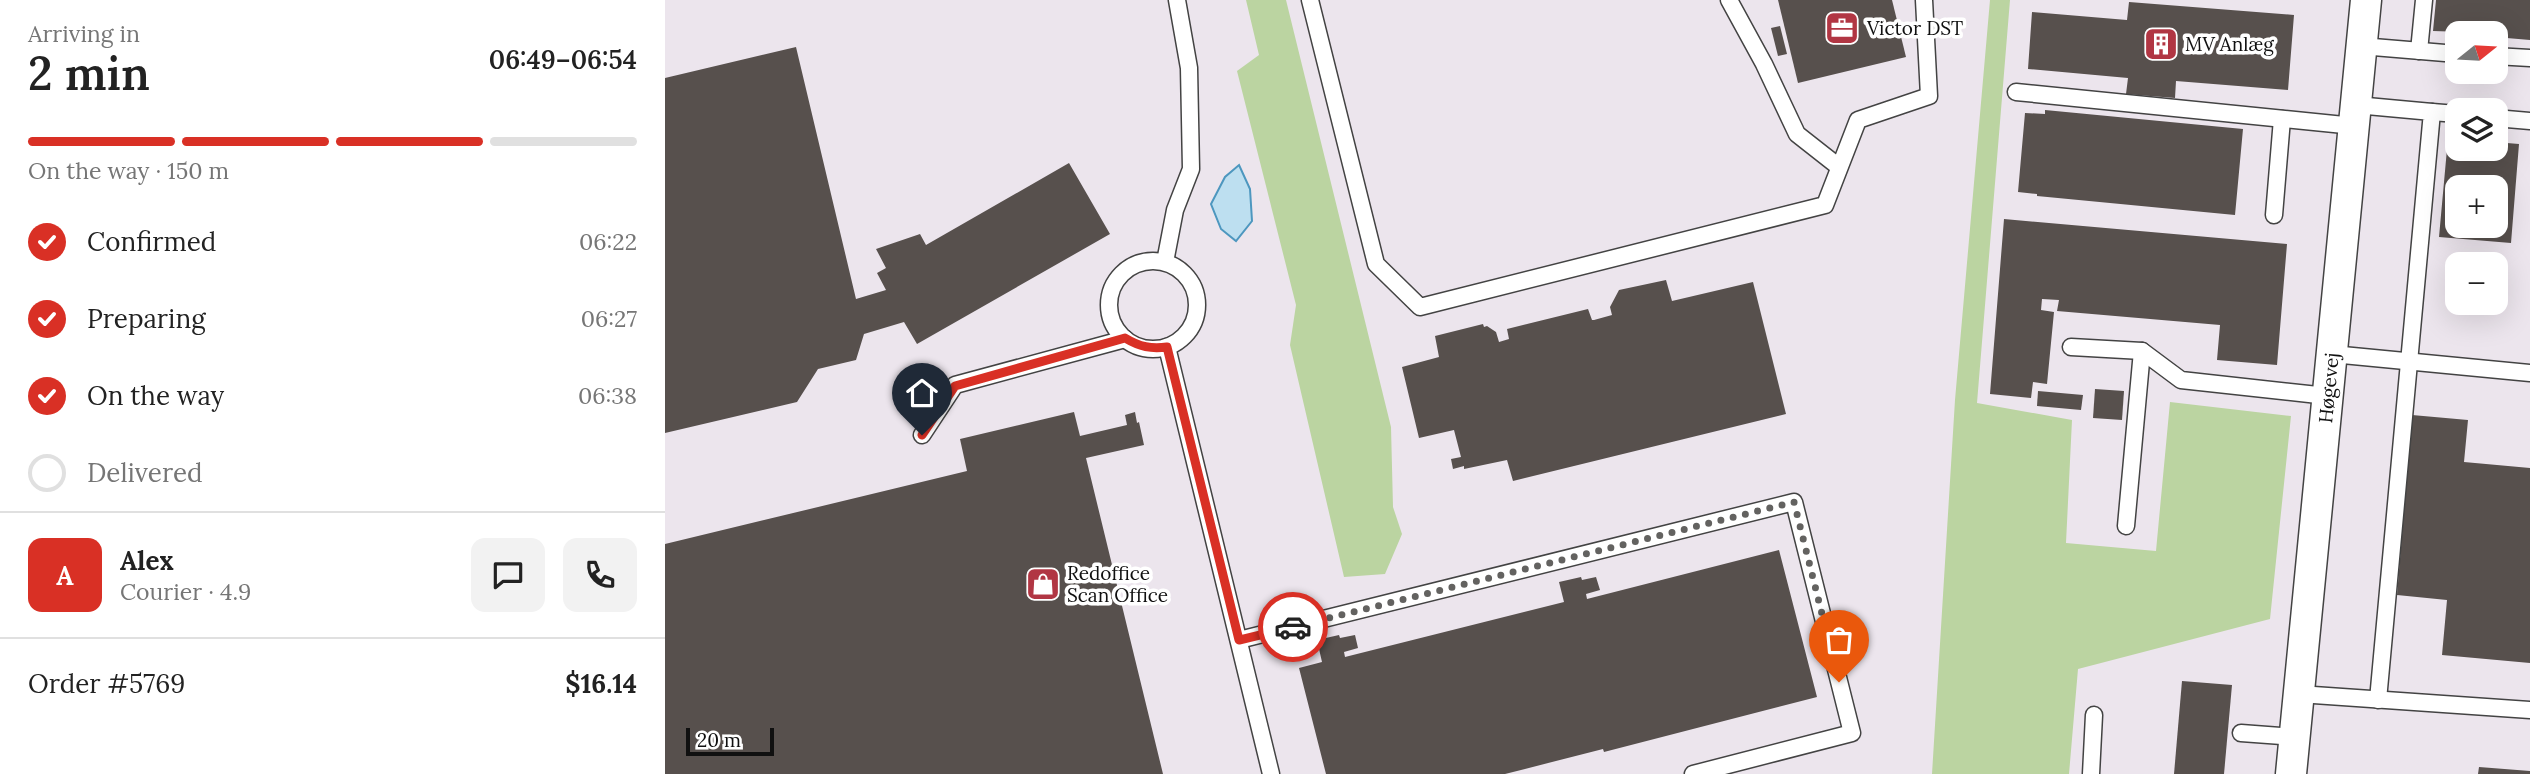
<!DOCTYPE html>
<meta charset="utf-8">
<style>
body{margin:0;font-family:Lora,serif;background:#f2f2f2;color:#222;height:100vh;display:flex;flex-direction:column;font-size:26px;white-space:nowrap}
*{box-sizing:border-box;margin:0}
p{font-size:23px;color:#767676}
.icon{flex:none;width:38px;height:38px;fill:none;stroke:currentColor;stroke-width:2;stroke-linecap:round;stroke-linejoin:round}
.map{position:relative;flex:1;overflow:hidden}
.details{display:flex;flex-direction:column;background:#fff;width:665px}
.details>*{flex:none}
.needle{width:46px;rotate:72deg}
.tools{position:absolute;left:1780px;top:21px;display:grid;gap:14px}
.tools a{display:grid;place-items:center;width:63px;height:63px;border-radius:14px;background:#fff;box-shadow:0 7px 28px #0002;font-size:35px}
.scale{position:absolute;left:21px;bottom:18px;width:88px;box-sizing:border-box;padding-left:7px;border:4px solid #101010;border-top:0;font-size:19px;line-height:24px;white-space:nowrap;color:#101010;-webkit-text-stroke:5px #fff;paint-order:stroke}
.pin{position:absolute;display:grid;place-items:center;width:60px;height:60px;color:#fff;margin:-72px -30px;border-radius:50% 50% 50% 0;rotate:-45deg;box-shadow:0 0 7px #0007}
.pin .icon{rotate:45deg}
.courier{position:absolute;display:grid;place-items:center;width:70px;height:70px;margin:-35px;border:5px solid #d93025;border-radius:50%;background:#fff;color:#222;box-shadow:0 2px 9px #0007}
.overview em{font-style:normal;font-weight:600}
.overview div{display:flex;flex-direction:column-reverse}
.overview{display:flex;align-items:center;justify-content:space-between;height:119px;padding:0 28px}
h1{font-size:46px;font-weight:600;line-height:52px}
.bar{display:grid;grid-template-columns:repeat(4,1fr);gap:10px 7px;align-content:center;height:84px;padding:0 28px}
.bar i{height:9px;border-radius:5px;background:#e0e0e0}
.bar .current{background:#d93025}
.bar p{grid-column:span 4}
.line{display:flex;align-items:center;gap:18px;padding:0 28px;border-top:2px solid #e0e0e0}
.line div{flex:1}
.round{display:grid;place-items:center;flex:none;width:74px;height:74px;border-radius:14px;background:#f2f2f2}
ol{padding:0 28px;list-style:none}
li{display:flex;align-items:center;gap:21px;height:77px}
li p{margin-inline-start:auto}
li .icon{padding:7px;border-radius:50%;background:#d93025;color:#fff;stroke-width:4}
li:last-child{color:#767676}
li i{width:38px;height:38px;border:4px solid #e0e0e0;border-radius:50%}
main{display:flex;flex:1;min-height:0}
.map>svg:first-child{display:block}
</style>
<main>
<section class="details">
<div class="overview"><div><h1>2 min</h1><p>Arriving in</p></div><em>06:49–06:54</em></div>
<div class="bar"><i class="current"></i><i class="current"></i><i class="current"></i><i></i><p>On the way · 150 m</p></div>
<ol>
<li><svg class="icon" aria-label="check" viewBox="0 0 24 24"><path d="M5 12l5 5 9-10"/></svg>Confirmed<p>06:22</p></li>
<li><svg class="icon" aria-label="check" viewBox="0 0 24 24"><path d="M5 12l5 5 9-10"/></svg>Preparing<p>06:27</p></li>
<li><svg class="icon" aria-label="check" viewBox="0 0 24 24"><path d="M5 12l5 5 9-10"/></svg>On the way<p>06:38</p></li>
<li><i></i>Delivered</li>
</ol>
<div class="line" style="height:126px"><b class="round" style="background:#d93025;color:#fff">A</b><div><b>Alex</b><p>Courier · 4.9</p></div><a class="round"><svg class="icon" aria-label="chat" viewBox="0 0 24 24"><path d="M4 5h16v11H9l-5 4z"/></svg></a><a class="round"><svg class="icon" aria-label="phone" viewBox="0 0 24 24"><path d="M5 4h4l2 5-3 2q2 4 5 5l2-3 5 2v4C11 20 4 13 5 4z"/></svg></a></div>
<div class="line" style="height:91px"><div>Order #5769</div><b>$16.14</b></div>
</section>
<div class="map">
<svg width="1865" height="774" viewBox="0 0 1865 774">
<rect width="100%" height="100%" fill="#fefbf4"/>
<path fill="#ece5ed" fill-rule="evenodd" d="M 0,0 L 1865,0 L 1865,774 L 0,774 ZM 1792,33 L 1830,33 L 1830,72 L 1792,72 ZM 1792,110 L 1830,110 L 1830,149 L 1792,149 ZM 1792,187 L 1830,187 L 1830,226 L 1792,226 ZM 1792,264 L 1830,264 L 1830,303 L 1792,303 Z"/>
<g fill="#bbd4a1">
<polygon points="581,0 621,0 726,427 728,507 737,534 720,574 679,577 625,345 631,305 572,71 594,55"/>
<polygon points="1325,0 1345,0 1312,403 1407,420 1401,543 1491,551 1505,402 1626,416 1605,619 1413,669 1404,774 1267,774 1290,400"/>
</g>
<polygon fill="#bddff0" stroke="#4d97bf" stroke-width="2" points="574,165 585,189 587,221 571,241 556,229 546,204 560,177"/>
<g fill="#57504d" fill-rule="evenodd">
<polygon points="1113,0 1227,0 1241,57 1133,83"/>
<polygon points="1771,0 1865,0 1865,40 1830,37 1830,33 1768,31"/>
<polygon points="1464,2 1629,15 1623,90 1511,81 1510,98 1461,94 1463,78 1363,69 1367,12 1462,20"/>
<polygon points="1115,26 1122,54 1113,56 1106,28"/>
<polygon points="131,47 191,299 221,290 212,273 221,268 211,249 255,234 261,245 404,163 445,234 252,344 239,322 199,334 191,360 153,369 132,402 0,433 0,78"/>
<polygon points="1380,110 1578,129 1570,215 1372,196 1372,194 1353,192 1360,113 1380,114"/>
<path d="M 1783,138 L 1792,139 L 1792,149 L 1830,149 L 1830,142 L 1854,144 L 1846,243 L 1774,237 ZM 1792,187 L 1830,187 L 1830,226 L 1792,226 Z"/>
<polygon points="1339,219 1622,244 1612,365 1552,360 1555,325 1392,311 1394,300 1377,299 1376,310 1389,312 1382,384 1368,382 1366,398 1325,394"/>
<polygon points="1001,280 1007,301 1088,282 1121,414 848,481 842,460 799,469 799,466 788,469 786,459 796,457 789,430 754,438 737,367 774,357 770,336 818,324 819,327 822,326 831,332 834,342 844,339 842,329 923,309 927,320 929,320 947,315 945,307 954,290"/>
<polygon points="1430,389 1459,391 1457,420 1428,418"/>
<polygon points="1373,391 1418,395 1416,410 1372,406"/>
<polygon points="409,412 415,436 462,425 460,415 470,412 472,423 474,422 479,445 421,458 498,774 0,774 0,544 302,471 295,439"/>
<polygon points="1747,415 1803,420 1799,462 1865,468 1865,663 1777,655 1782,600 1732,595"/>
<polygon points="1114,550 1152,697 939,752 938,749 840,774 661,774 634,668 657,662 652,640 674,635 675,638 690,635 693,648 679,652 680,657 899,602 894,582 916,577 917,580 931,577 935,590 921,594 922,599"/>
<polygon points="1517,681 1567,685 1559,774 1509,774"/>
<polygon points="1814,767 1865,771 1865,774 1813,774"/>
</g>
<g fill="none" stroke-linecap="round" stroke-linejoin="round">
<g stroke="#434343" stroke-width="19">
<g id="lane">
<polyline points="645,0 711,264 755,307 1160,205 1193,120 1264,96 1259,0"/>
<polyline points="1064,0 1099,64 1132,134 1174,167"/>
<polyline points="1696,46 1792,54"/>
<polyline points="1754,51 1759,0"/>
<polyline points="1830,56 1865,58"/>
<polyline points="1351,92 1689,126"/>
<polyline points="1691,105 1767,112 1713,700"/>
<polyline points="1767,112 1792,114"/>
<polyline points="1830,118 1865,121"/>
<polyline points="1609,215 1617,119"/>
<circle cx="488" cy="305" r="44"/>
<polyline points="500,262 510,210 526,169 524,68 512,0"/>
<polyline points="502,347 606,774"/>
<polyline points="1406,347 1477,351 1516,380 1662,396"/>
<polyline points="1667,354 1865,373"/>
<polyline points="257,435 290,385 460,339"/>
<polyline points="1461,526 1477,351"/>
<polyline points="574,640 1129,502 1187,733 1028,774"/>
<polyline points="1634,694 1865,710"/>
<polyline points="1576,733 1630,737"/>
<polyline points="1426,774 1429,715"/>
</g>
</g>
<g stroke="#434343" stroke-width="33">
<g id="street">
<path id="s1" d="M 1626,774 L 1701,0"/>
</g>
</g>
<use href="#lane" stroke="#fff" stroke-width="16"/>
<use href="#street" stroke="#fff" stroke-width="30"/>
</g>
<g fill="none" stroke-linecap="round" stroke-linejoin="round">
<polyline stroke="#636260" stroke-width="7" stroke-dasharray="0 12.6" points="628,627 1129,502 1174,682"/>
<path stroke="#d93025" stroke-width="9" d="M 257,435 L 290,386 L 460,338 C 475,347 486,349 502,347 L 574,640 L 628,627"/>
</g>
<defs>
<g id="office-square" transform="scale(1.75)"><rect x="-9" y="-9" width="18" height="18" rx="4" fill="#b13643" stroke="#fff"/><path d="M-6-3h4V-5.5h4V-3h4V5H-6ZM-1-4.5V-3h2v-1.5ZM-6 0V1H6V0Z" fill="#fff"/></g>
<g id="building-square" transform="scale(1.75)"><rect x="-9" y="-9" width="18" height="18" rx="4" fill="#b13643" stroke="#fff"/><path d="M-4-6H4V6H1V3H-1V6H-4ZM-2.5-4.3h1.7v1.8h-1.7ZM.8-4.3h1.7v1.8H.8ZM-2.5-1h1.7V.8h-1.7ZM.8-1h1.7V.8H.8Z" fill="#fff"/></g>
<g id="shop-square" transform="scale(1.75)"><rect x="-9" y="-9" width="18" height="18" rx="4" fill="#b13643" stroke="#fff"/><path d="M-5-2.5h2.3a2.7 3.5 0 0 1 5.4 0H5L5.5 6h-11ZM-1.5-2.5h3a1.5 2.3 0 0 0-3 0Z" fill="#fff"/></g>
</defs>
<g fill-rule="evenodd">
<use href="#office-square" x="1177" y="28"/>
<use href="#building-square" x="1496" y="44"/>
<use href="#shop-square" x="378" y="584"/>
</g>
<g text-anchor="middle" stroke-width="7" stroke-linejoin="round" paint-order="stroke">
<g font-size="19" fill="#101010" stroke="#fff" text-anchor="start">
<text x="1202" y="35">Victor DST</text>
<text x="1520" y="51">MV Anlæg</text>
<text x="402" y="580">Redoffice<tspan x="402" dy="22">Scan Office</tspan></text>
</g>
<g font-size="19" fill="#101010" stroke="#fff">
<text dy="7" stroke="none"><textPath href="#s1" startOffset="388">Høgevej</textPath></text>
</g>
</g>
</svg>
<div class="tools">
<a><svg class="needle" viewBox="-14 -14 28 28"><path d="M0-13l5 13h-10z" fill="#e53935"/><path d="M0 13l5-13h-10z" fill="#767676"/></svg></a>
<a><svg class="icon" aria-label="layers" viewBox="0 0 24 24"><path d="M12 4l9 5-9 5-9-5zM3 14l9 5 9-5"/></svg></a>
<a>+</a>
<a>−</a>
</div>
<div class="scale">20 m</div>
<div class="pin" style="left:1174px;top:682px;background:#ea580c"><svg class="icon" aria-label="bag" viewBox="0 0 24 24"><path d="M5 8h14l-1 12H6zM9 8a3 3 0 0 1 6 0"/></svg></div>
<div class="pin" style="left:257px;top:435px;background:#1f2937"><svg class="icon" aria-label="home" viewBox="0 0 24 24"><path d="M3 11l9-7 9 7M6 9v11h12V9"/></svg></div>
<div class="courier" style="left:628px;top:627px"><svg class="icon" aria-label="car" viewBox="0 0 24 24"><path d="M5 17H2v-5l4-1 3-4h7l3 4 3 1v5h-3M9 17h6M6 11h13"/><circle cx="7" cy="17" r="2"/><circle cx="17" cy="17" r="2"/></svg></div>
</div>
</main>
